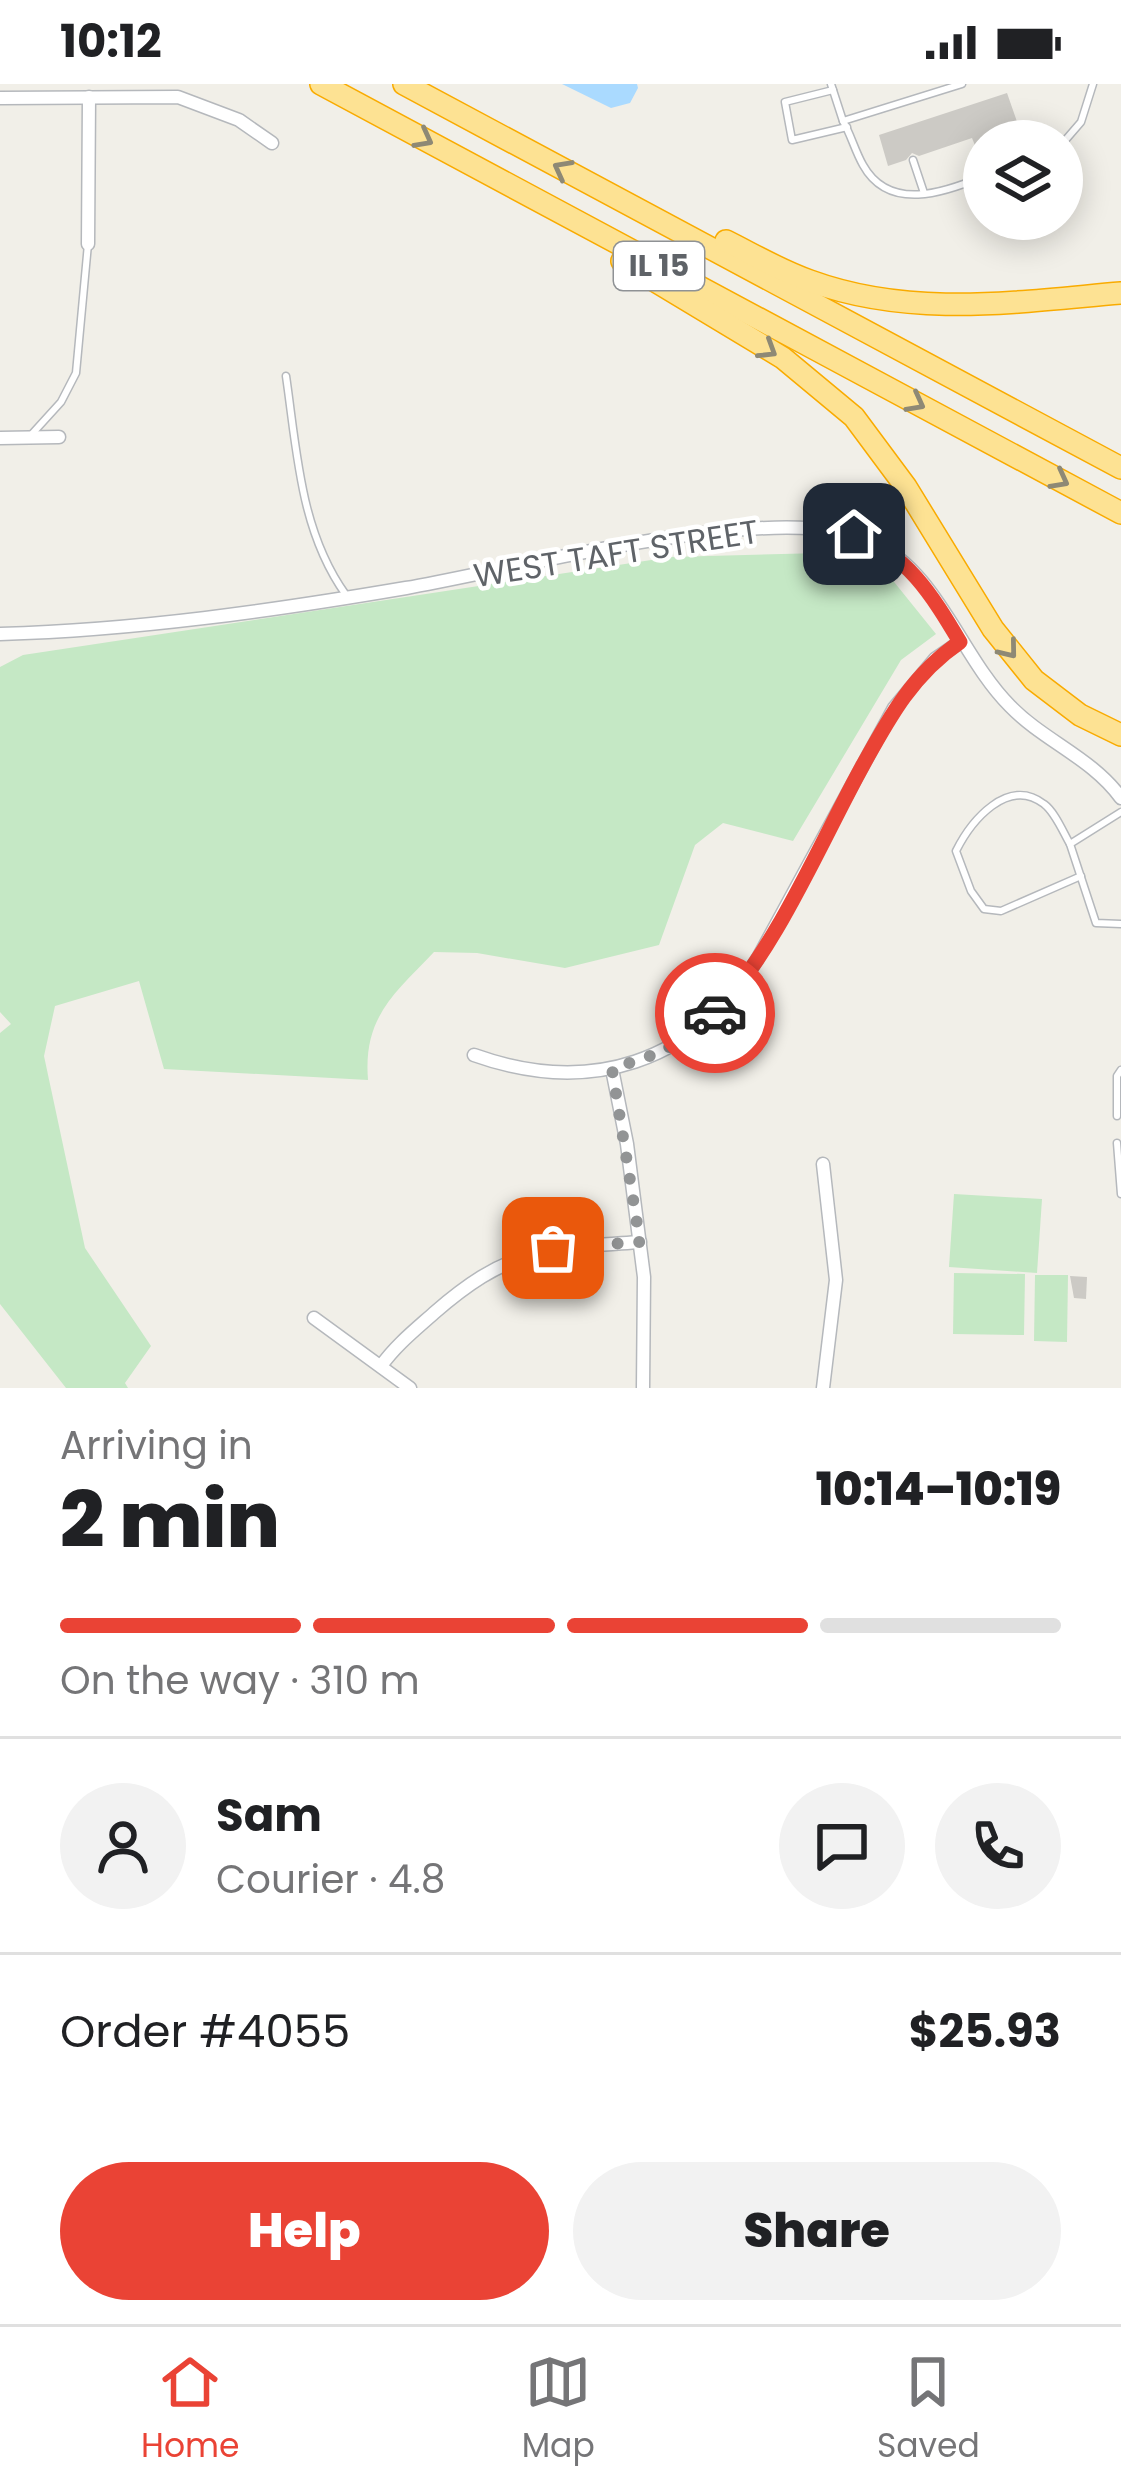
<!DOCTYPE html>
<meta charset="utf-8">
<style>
body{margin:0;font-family:Poppins,sans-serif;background:#f2f2f2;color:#202124;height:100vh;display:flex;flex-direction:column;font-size:45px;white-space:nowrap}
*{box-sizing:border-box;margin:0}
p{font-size:39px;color:#757577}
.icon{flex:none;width:66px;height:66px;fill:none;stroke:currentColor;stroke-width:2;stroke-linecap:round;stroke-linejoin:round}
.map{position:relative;height:1304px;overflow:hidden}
.drawer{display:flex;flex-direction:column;background:#fff;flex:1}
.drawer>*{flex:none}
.fabs{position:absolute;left:963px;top:36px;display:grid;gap:24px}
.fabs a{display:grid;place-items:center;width:120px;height:120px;border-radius:50%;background:#fff;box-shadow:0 6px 30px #0003;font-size:60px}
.pin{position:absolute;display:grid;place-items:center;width:102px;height:102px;color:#fff;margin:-51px;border-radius:24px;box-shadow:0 6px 18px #0006}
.courier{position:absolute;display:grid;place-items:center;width:120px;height:120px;margin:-60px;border:9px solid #ea4335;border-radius:50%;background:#fff;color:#222;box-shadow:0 3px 15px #0007}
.summary em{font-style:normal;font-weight:800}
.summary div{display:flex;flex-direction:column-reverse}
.summary{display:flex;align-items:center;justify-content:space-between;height:204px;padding:0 60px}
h1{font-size:78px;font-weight:800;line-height:90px}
.bar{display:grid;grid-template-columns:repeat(4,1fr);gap:18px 12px;align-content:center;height:144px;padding:0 60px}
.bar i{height:15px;border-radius:9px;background:#e0e0e0}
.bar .selected{background:#ea4335}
.bar p{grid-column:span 4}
.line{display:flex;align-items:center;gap:30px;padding:0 60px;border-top:3px solid #e0e0e0}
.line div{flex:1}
.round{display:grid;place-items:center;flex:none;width:126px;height:126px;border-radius:63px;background:#f2f2f2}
.button{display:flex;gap:24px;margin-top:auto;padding:24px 60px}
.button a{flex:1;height:138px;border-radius:72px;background:#ea4335;color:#fff;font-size:48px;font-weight:800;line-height:138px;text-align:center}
.button a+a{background:#f2f2f2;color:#202124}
.status{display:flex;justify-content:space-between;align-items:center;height:84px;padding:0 60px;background:#fff;direction:ltr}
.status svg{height:33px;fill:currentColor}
.menu{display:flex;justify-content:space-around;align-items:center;height:168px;border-top:3px solid #e0e0e0;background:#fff;font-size:33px;color:#757577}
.menu a{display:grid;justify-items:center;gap:6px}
.menu .selected{color:#ea4335}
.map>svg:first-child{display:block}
</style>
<div class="status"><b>10:12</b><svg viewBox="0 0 49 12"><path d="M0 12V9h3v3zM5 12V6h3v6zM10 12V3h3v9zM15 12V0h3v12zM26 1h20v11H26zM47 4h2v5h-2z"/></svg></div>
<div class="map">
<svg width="1121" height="1304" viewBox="0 0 1121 1304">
<rect width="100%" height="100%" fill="#f1efe8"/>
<g fill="#c5e8c5">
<path d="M 821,469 L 874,473 L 936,550 L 901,576 L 793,757 L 723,739 L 695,761 L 659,861 L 565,884 L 477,869 L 434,868 C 394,910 363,933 368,996 L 164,985 L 139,897 L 55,922 L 44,972 L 85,1164 L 151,1262 L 125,1299 L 128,1304 L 66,1304 L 0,1220 L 0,949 L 11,940 L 0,928 L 0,583 L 23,571 L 671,473 Z"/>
<polygon points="954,1110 1042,1115 1037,1189 949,1183"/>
<polygon points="954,1189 1025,1190 1024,1251 953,1250"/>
<polygon points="1035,1191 1068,1191 1067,1258 1034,1257"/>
</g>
<polygon fill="#aadaff" points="562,0 637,0 638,4 630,19 611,24"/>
<g fill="#cccac5">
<polygon points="1007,9 1021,49 984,57 984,61 976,64 972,54 919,72 912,69 906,76 888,82 879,51"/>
<polygon points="1070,1192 1087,1193 1086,1215 1074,1214"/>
</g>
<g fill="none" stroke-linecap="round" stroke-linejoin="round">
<g stroke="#b5b8bc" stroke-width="9">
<g id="service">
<polyline points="831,0 843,37"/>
<path d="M 962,0 L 843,37 C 851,51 855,67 863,81 C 889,128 944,109 984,92"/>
<polyline points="833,6 785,18 792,56 847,43"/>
<polyline points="1062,60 1081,38 1093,0"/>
<polyline points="913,76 924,109"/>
<path d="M 286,292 C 297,367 300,447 346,511"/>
<polyline points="31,351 61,318 76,289 88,160"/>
<polyline points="1121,728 1070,760 1096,839 1121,840"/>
<path d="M 1070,760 C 1063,748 1055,728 1044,720 C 1008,692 971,737 956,767 L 971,807 L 984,825 L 1001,827 L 1081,792"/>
<polyline points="1117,1032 1117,992 1121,986"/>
<polyline points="1117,1059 1121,1110"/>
</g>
</g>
<g stroke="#b5b8bc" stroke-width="15">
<g id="minor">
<polyline points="0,14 178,13 239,36 272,59"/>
<polyline points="88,160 89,13"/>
<polyline points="0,354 59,353"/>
<path d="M 0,550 C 137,546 271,527 406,504 C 512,486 779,414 871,457 C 938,487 960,572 1010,622 C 1044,657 1092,674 1121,714"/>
<path d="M 474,971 C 589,1012 694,980 758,874 L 894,624 L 935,575 L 960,558"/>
<polyline points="612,985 627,1060 644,1193 643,1304"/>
<polyline points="314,1234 410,1304"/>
<path d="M 381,1282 C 396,1261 415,1246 434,1229 C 510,1163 544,1165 640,1158"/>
<polyline points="823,1304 836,1196 823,1080"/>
</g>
</g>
<g stroke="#f9ab00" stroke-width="24">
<g id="motorway">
<polyline points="321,0 1121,429"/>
<polyline points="404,0 1121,384"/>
<path d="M 726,157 C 754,171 781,187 810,197 C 911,234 1016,218 1121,209"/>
<polyline points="622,177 783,274 854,333 906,403 993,545 1034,596 1080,631 1121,651"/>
</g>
</g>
<use href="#service" stroke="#fff" stroke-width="6"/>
<use href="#minor" stroke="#fff" stroke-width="12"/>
<use href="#motorway" stroke="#fde293" stroke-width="21"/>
</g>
<defs><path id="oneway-chevron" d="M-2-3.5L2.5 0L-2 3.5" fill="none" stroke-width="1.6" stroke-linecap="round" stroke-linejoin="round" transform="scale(3)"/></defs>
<g stroke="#8e8975">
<use href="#oneway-chevron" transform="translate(424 55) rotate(28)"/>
<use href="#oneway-chevron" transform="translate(562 85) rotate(-152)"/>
<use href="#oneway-chevron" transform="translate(768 266) rotate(32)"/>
<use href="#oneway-chevron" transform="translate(916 319) rotate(28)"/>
<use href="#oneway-chevron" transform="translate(1060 396) rotate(28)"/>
<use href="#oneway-chevron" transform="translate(1009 566) rotate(51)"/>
</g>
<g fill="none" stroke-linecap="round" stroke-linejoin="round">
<polyline stroke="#929495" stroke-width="12" stroke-dasharray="0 21.6" points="553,1164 640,1158 612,985 664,967 715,929"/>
<path stroke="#ea4335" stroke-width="15" d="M 715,929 C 775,868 821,757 863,681 C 890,632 913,590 960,558 C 932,511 907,470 854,450"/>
</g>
<g text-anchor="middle" stroke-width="9" stroke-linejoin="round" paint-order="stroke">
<rect fill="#fff" stroke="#8f9295" stroke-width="3" x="614" y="158" width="90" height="48" rx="9"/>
<g font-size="30" font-weight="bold" fill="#5f6368">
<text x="659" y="192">IL 15</text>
</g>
<g font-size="33" fill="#5f6368" stroke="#fff">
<text transform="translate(616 469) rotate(-9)" y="12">WEST TAFT STREET</text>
</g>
</g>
</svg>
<div class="fabs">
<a><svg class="icon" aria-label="layers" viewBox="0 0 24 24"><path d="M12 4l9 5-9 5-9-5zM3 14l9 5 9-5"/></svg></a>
</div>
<div class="pin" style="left:553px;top:1164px;background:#ea580c"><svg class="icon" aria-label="bag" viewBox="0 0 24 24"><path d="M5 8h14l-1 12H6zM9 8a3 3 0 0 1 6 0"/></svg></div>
<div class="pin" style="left:854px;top:450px;background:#1f2937"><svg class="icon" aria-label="home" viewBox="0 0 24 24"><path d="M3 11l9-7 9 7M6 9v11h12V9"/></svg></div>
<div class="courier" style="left:715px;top:929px"><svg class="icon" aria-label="car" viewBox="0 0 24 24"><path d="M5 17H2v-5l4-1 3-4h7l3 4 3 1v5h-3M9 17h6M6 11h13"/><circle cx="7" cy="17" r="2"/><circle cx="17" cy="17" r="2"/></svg></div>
</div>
<section class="drawer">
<div class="summary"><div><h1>2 min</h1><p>Arriving in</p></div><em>10:14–10:19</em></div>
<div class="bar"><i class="selected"></i><i class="selected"></i><i class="selected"></i><i></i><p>On the way · 310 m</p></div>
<div class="line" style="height:216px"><a class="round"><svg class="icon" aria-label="person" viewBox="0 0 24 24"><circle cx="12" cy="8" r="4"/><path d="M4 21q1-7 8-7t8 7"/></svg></a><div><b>Sam</b><p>Courier · 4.8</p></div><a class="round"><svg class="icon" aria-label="chat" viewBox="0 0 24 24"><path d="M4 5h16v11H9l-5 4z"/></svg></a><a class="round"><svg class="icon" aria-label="phone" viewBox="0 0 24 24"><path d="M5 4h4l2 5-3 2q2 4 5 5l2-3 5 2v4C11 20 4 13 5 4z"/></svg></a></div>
<div class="line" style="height:156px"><div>Order #4055</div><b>$25.93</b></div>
<div class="button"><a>Help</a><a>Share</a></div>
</section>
<nav class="menu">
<a class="selected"><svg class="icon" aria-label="home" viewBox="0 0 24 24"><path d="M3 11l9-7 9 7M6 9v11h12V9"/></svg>Home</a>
<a><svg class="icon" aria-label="map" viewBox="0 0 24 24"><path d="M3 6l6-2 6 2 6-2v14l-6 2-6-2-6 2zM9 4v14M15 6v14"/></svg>Map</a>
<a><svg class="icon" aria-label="saved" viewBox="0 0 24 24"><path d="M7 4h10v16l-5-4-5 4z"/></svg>Saved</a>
</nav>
